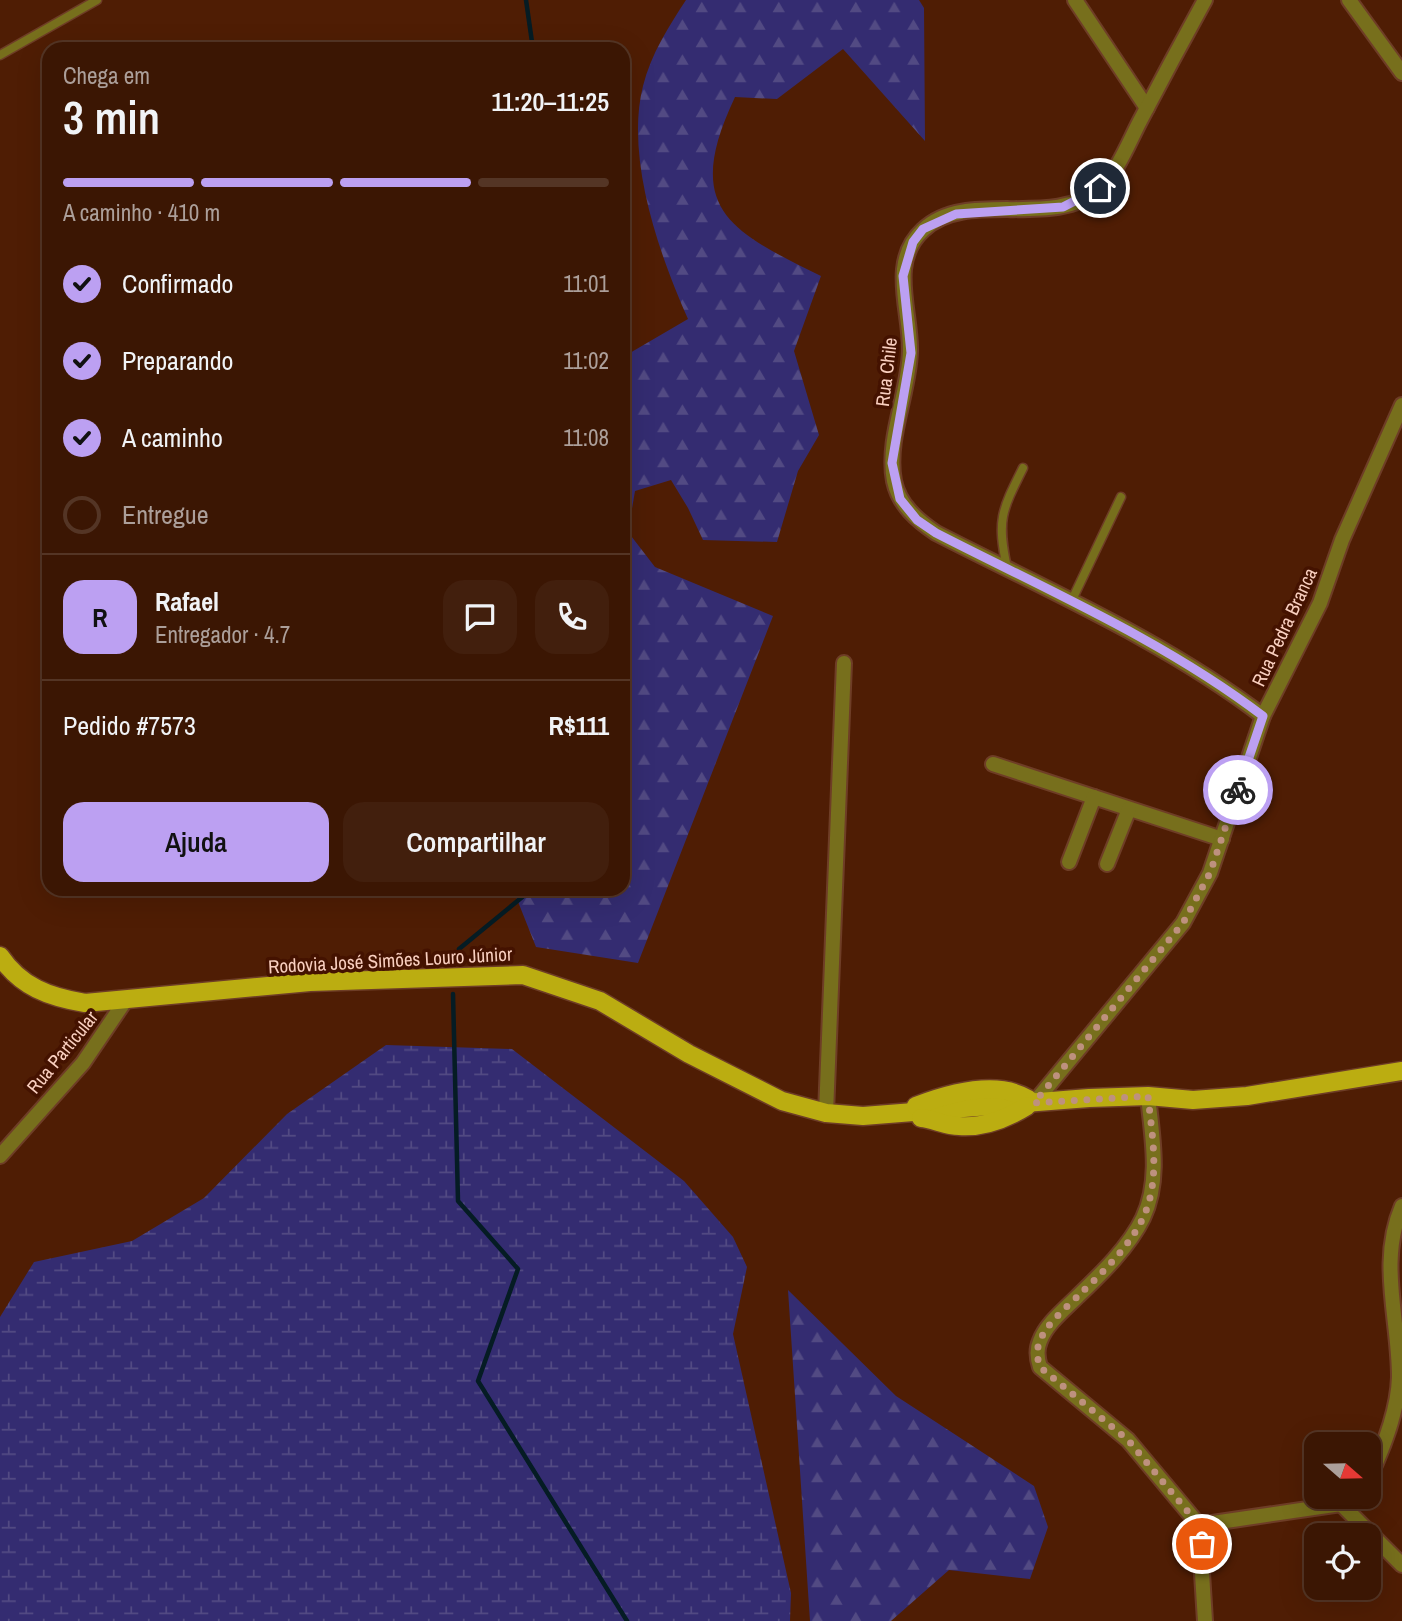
<!DOCTYPE html>
<html lang="pt">
<meta charset="utf-8">
<style>
body{margin:0;font-family:"Archivo Narrow",sans-serif;background:#421f0d;color:#f1f3f6;height:100vh;display:flex;flex-direction:column;font-size:26px;white-space:nowrap}
*{box-sizing:border-box;margin:0}
p{font-size:23px;color:#ac9f9a}
.icon{flex:none;width:38px;height:38px;fill:none;stroke:currentColor;stroke-width:2;stroke-linecap:round;stroke-linejoin:round}
.map{position:relative;flex:1;overflow:hidden}
.side{position:absolute;left:42px;top:42px;width:588px;height:854px;display:flex;flex-direction:column;background:#3b1603;border-radius:21px;box-shadow:0 7px 28px #0002,0 0 0 2px #543525}
.side>*{flex:none}
.needle{width:46px;rotate:110deg}
.controls{position:absolute;left:1304px;top:1432px;display:grid;gap:14px}
.controls a{display:grid;place-items:center;width:77px;height:77px;border-radius:14px;background:#3b1603;box-shadow:0 7px 28px #0002,0 0 0 2px #543525;font-size:35px}
.pin{position:absolute;display:grid;place-items:center;width:60px;height:60px;color:#fff;margin:-30px;border:4px solid #fff;border-radius:50%;box-shadow:0 2px 7px #0007}
.courier{position:absolute;display:grid;place-items:center;width:70px;height:70px;margin:-35px;border:5px solid #bca0f2;border-radius:50%;background:#fff;color:#222;box-shadow:0 2px 9px #0007}
.overview em{font-style:normal;font-weight:600}
.overview div{display:flex;flex-direction:column-reverse}
.overview{display:flex;align-items:center;justify-content:space-between;height:119px;padding:0 21px}
h1{font-size:46px;font-weight:600;line-height:52px}
.bar{display:grid;grid-template-columns:repeat(4,1fr);gap:10px 7px;align-content:center;height:84px;padding:0 21px}
.bar i{height:9px;border-radius:5px;background:#543525}
.bar .selected{background:#bca0f2}
.bar p{grid-column:span 4}
.line{display:flex;align-items:center;gap:18px;padding:0 21px;border-top:2px solid #543525}
.line div{flex:1}
.round{display:grid;place-items:center;flex:none;width:74px;height:74px;border-radius:21px;background:#421f0d}
ol{padding:0 21px;list-style:none}
li{display:flex;align-items:center;gap:21px;height:77px}
li p{margin-inline-start:auto}
li .icon{padding:7px;border-radius:50%;background:#bca0f2;color:#111;stroke-width:4}
li:last-child{color:#ac9f9a}
li i{width:38px;height:38px;border:4px solid #543525;border-radius:50%}
.action{display:flex;gap:14px;margin-top:auto;padding:14px 21px}
.action a{flex:1;height:80px;border-radius:21px;background:#bca0f2;color:#111;font-size:28px;font-weight:600;line-height:80px;text-align:center}
.action a+a{background:#421f0d;color:#f1f3f6}
.map>svg:first-child{display:block}
</style>
<div class="map">
<svg width="1402" height="1621" viewBox="0 0 1402 1621">
<defs>
<pattern id="forest-firs" width="22" height="20" patternUnits="userSpaceOnUse" patternTransform="scale(1.75)"><rect width="22" height="20" fill="#342c71"/><path d="M5 1l3.5 6h-7zM16 11l3.5 6h-7z" fill="#524a83"/></pattern>
<pattern id="wetland-marsh" width="20" height="14" patternUnits="userSpaceOnUse" patternTransform="scale(1.75)"><rect width="20" height="14" fill="#342c71"/><path d="M1 5h8M5 5V1M11 12h8M15 12V8" fill="none" stroke="#524a83"/></pattern>
</defs>
<rect width="100%" height="100%" fill="#4f1d04"/>
<g fill="url(#forest-firs)">
<path d="M 686,0 L 919,0 L 924,8 L 925,141 L 843,49 L 777,99 L 735,97 C 683,207 727,230 821,276 L 794,351 L 819,435 L 798,471 L 777,542 L 703,540 L 688,508 L 671,480 L 635,491 L 628,532 L 655,567 L 773,616 L 638,963 L 536,947 L 513,889 L 623,889 L 623,357 L 688,319 C 659,254 625,157 643,86 C 651,54 669,26 686,0 Z"/>
<polygon points="788,1290 896,1396 1034,1486 1048,1527 1030,1579 949,1570 891,1621 810,1621"/>
</g>
<polygon fill="url(#wetland-marsh)" points="386,1045 512,1049 684,1181 733,1237 747,1267 733,1334 791,1593 790,1621 0,1621 0,1317 34,1262 132,1241 204,1198 287,1114"/>
<g fill="none" stroke-linecap="round" stroke-linejoin="round">
<g stroke="#051c24" stroke-width="4.5">
<polyline points="526,0 533,49"/>
<polyline points="459,949 532,889"/>
<polyline points="453,994 458,1201 518,1269 478,1381 627,1621"/>
</g>
<g stroke="#6e3d26" stroke-width="11">
<g id="service">
<polyline points="0,55 97,0"/>
<path d="M 1007,568 C 997,520 1001,512 1023,468"/>
<polyline points="1071,602 1121,497"/>
</g>
</g>
<g stroke="#6e3d26" stroke-width="18">
<g id="minor">
<polyline points="1075,0 1147,108"/>
<path d="M 1205,0 C 1183,40 1161,81 1140,121 C 1129,142 1117,173 1099,189 C 1053,230 966,188 923,230 C 888,262 911,311 910,351 C 909,393 886,439 894,481 C 899,505 917,520 936,533 C 1047,590 1163,640 1263,716"/>
<polyline points="1349,0 1402,73"/>
<polyline points="993,764 1222,839"/>
<polyline points="1069,862 1094,797"/>
<polyline points="1107,864 1129,809"/>
<path d="M 1148,1096 C 1152,1136 1161,1180 1143,1218 C 1129,1247 1101,1274 1078,1296 C 1065,1309 1046,1324 1040,1341 C 1036,1350 1037,1358 1040,1367 L 1128,1440 L 1199,1525 L 1205,1621"/>
<polyline points="1034,1103 1183,923 1210,873 1263,716 1320,603 1342,540 1402,405"/>
<polyline points="826,1113 844,663"/>
<polyline points="0,1156 83,1063 125,1001"/>
<path d="M 1368,1480 C 1383,1449 1398,1411 1399,1377 C 1399,1318 1378,1262 1402,1206"/>
<polyline points="1341,1504 1402,1565"/>
<polyline points="1199,1525 1341,1504 1354,1496"/>
</g>
</g>
<g stroke="#6e3d26" stroke-width="21">
<g id="primary">
<path d="M 0,956 C 21,987 49,997 85,1003 L 310,982 L 523,975 L 600,1001 L 689,1054 L 782,1101 L 826,1113 L 863,1116 L 1089,1098 L 1148,1096 L 1193,1100 L 1247,1096 L 1402,1071"/>
<path d="M 916,1106 C 947,1094 996,1079 1028,1099"/>
<path d="M 921,1118 C 933,1119 946,1126 959,1126 C 984,1128 1006,1119 1027,1106"/>
</g>
</g>
<use href="#service" stroke="#776f1c" stroke-width="8"/>
<use href="#minor" stroke="#776f1c" stroke-width="14"/>
<use href="#primary" stroke="#bbad11" stroke-width="18"/>
</g>
<g fill="none" stroke-linecap="round" stroke-linejoin="round">
<path stroke="#be917e" stroke-width="7" stroke-dasharray="0 12.6" d="M 1202,1544 L 1199,1525 L 1128,1440 L 1040,1367 C 1037,1358 1036,1350 1040,1341 C 1046,1324 1065,1309 1078,1296 C 1101,1274 1129,1247 1143,1218 C 1161,1179 1152,1136 1148,1096 L 1034,1103 L 1183,923 L 1210,873 L 1238,790"/>
<path stroke="#bca0f2" stroke-width="9" d="M 1100,188 L 1063,207 L 956,214 L 923,229 L 913,242 L 903,276 L 911,353 L 892,463 L 900,499 L 917,520 L 936,533 C 1047,590 1163,640 1263,716 L 1238,790"/>
</g>
<g text-anchor="middle" stroke-width="7" stroke-linejoin="round" paint-order="stroke">
<g font-size="19" fill="#f9cfbf" stroke="#441200">
<text transform="translate(886 372) rotate(-83)" y="7">Rua Chile</text>
<text transform="translate(1284 627) rotate(-65)" y="7">Rua Pedra Branca</text>
<text transform="translate(390 960) rotate(-3)" y="7">Rodovia José Simões Louro Júnior</text>
<text transform="translate(62 1052) rotate(-51)" y="7">Rua Particular</text>
</g>
</g>
</svg>
<div class="controls">
<a><svg class="needle" viewBox="-14 -14 28 28"><path d="M0-13l5 13h-10z" fill="#e53935"/><path d="M0 13l5-13h-10z" fill="#ac9f9a"/></svg></a>
<a><svg class="icon" aria-label="locate" viewBox="0 0 24 24"><circle cx="12" cy="12" r="6"/><path d="M12 2v4M12 18v4M2 12h4M18 12h4"/></svg></a>
</div>
<div class="pin" style="left:1202px;top:1544px;background:#ea580c"><svg class="icon" aria-label="bag" viewBox="0 0 24 24"><path d="M5 8h14l-1 12H6zM9 8a3 3 0 0 1 6 0"/></svg></div>
<div class="pin" style="left:1100px;top:188px;background:#1f2937"><svg class="icon" aria-label="home" viewBox="0 0 24 24"><path d="M3 11l9-7 9 7M6 9v11h12V9"/></svg></div>
<div class="courier" style="left:1238px;top:790px"><svg class="icon" aria-label="bike" viewBox="0 0 24 24"><circle cx="6" cy="16" r="4"/><circle cx="18" cy="16" r="4"/><path d="M6 16l4-8h5l3 8M10 8l3 8H6M13 5h3"/></svg></div>
<section class="side">
<div class="overview"><div><h1>3 min</h1><p>Chega em</p></div><em>11:20–11:25</em></div>
<div class="bar"><i class="selected"></i><i class="selected"></i><i class="selected"></i><i></i><p>A caminho · 410 m</p></div>
<ol>
<li><svg class="icon" aria-label="check" viewBox="0 0 24 24"><path d="M5 12l5 5 9-10"/></svg>Confirmado<p>11:01</p></li>
<li><svg class="icon" aria-label="check" viewBox="0 0 24 24"><path d="M5 12l5 5 9-10"/></svg>Preparando<p>11:02</p></li>
<li><svg class="icon" aria-label="check" viewBox="0 0 24 24"><path d="M5 12l5 5 9-10"/></svg>A caminho<p>11:08</p></li>
<li><i></i>Entregue</li>
</ol>
<div class="line" style="height:126px"><b class="round" style="background:#bca0f2;color:#111">R</b><div><b>Rafael</b><p>Entregador · 4.7</p></div><a class="round"><svg class="icon" aria-label="chat" viewBox="0 0 24 24"><path d="M4 5h16v11H9l-5 4z"/></svg></a><a class="round"><svg class="icon" aria-label="phone" viewBox="0 0 24 24"><path d="M5 4h4l2 5-3 2q2 4 5 5l2-3 5 2v4C11 20 4 13 5 4z"/></svg></a></div>
<div class="line" style="height:91px"><div>Pedido #7573</div><b>R$111</b></div>
<div class="action"><a>Ajuda</a><a>Compartilhar</a></div>
</section>
</div>
